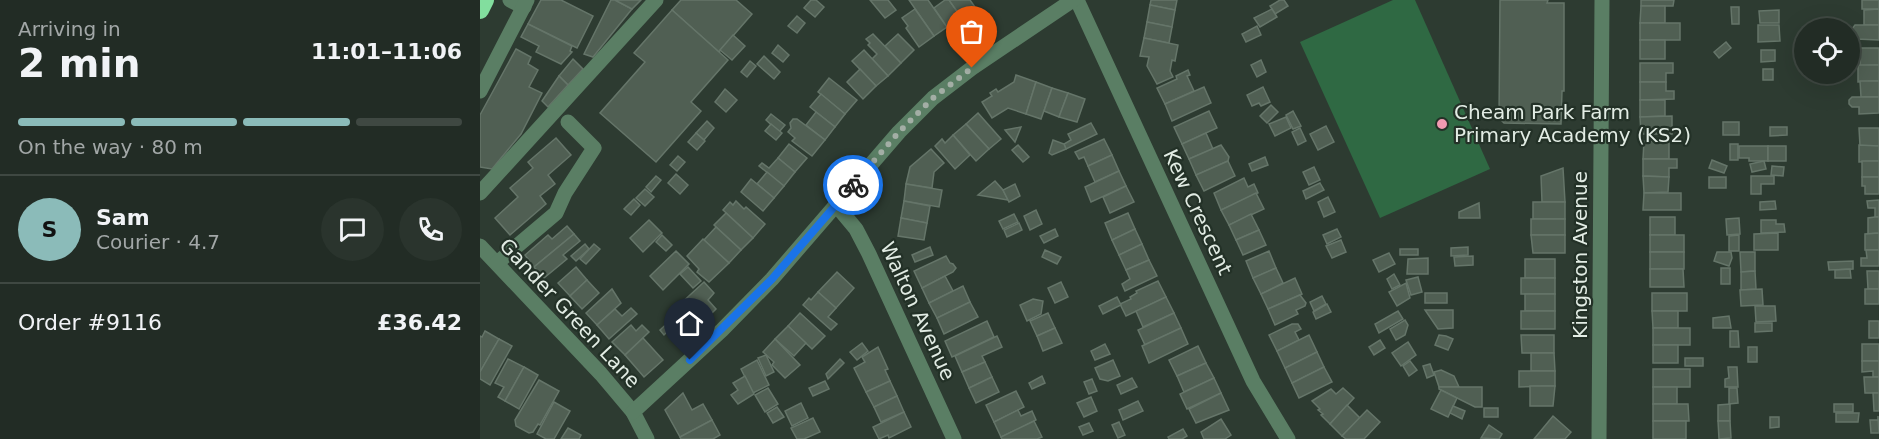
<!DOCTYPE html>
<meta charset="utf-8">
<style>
body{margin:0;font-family:"DejaVu Sans",sans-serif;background:#2a342d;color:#f1f3f6;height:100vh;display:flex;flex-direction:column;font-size:22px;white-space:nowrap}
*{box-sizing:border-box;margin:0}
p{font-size:20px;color:#a2a7a7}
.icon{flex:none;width:33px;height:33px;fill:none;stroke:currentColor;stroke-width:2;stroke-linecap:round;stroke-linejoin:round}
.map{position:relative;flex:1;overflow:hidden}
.panel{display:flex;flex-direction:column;background:#222c25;width:480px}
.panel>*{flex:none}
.controls{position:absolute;left:1314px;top:18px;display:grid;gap:12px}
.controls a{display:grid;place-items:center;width:66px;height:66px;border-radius:50%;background:#222c25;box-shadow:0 6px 24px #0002,0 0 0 2px #3f4842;font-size:30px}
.pin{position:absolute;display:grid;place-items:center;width:51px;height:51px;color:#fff;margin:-62px -26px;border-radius:50% 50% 50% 0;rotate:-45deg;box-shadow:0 0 6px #0007}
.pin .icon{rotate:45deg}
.courier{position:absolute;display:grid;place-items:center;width:60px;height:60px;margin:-30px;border:4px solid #1a73e8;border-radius:50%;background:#fff;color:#222;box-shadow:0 2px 8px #0007}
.summary em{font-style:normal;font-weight:600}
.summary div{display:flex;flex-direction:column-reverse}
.summary{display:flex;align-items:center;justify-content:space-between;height:102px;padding:0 18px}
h1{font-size:39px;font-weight:600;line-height:45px}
.bar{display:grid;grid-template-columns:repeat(4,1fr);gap:9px 6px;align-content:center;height:72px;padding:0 18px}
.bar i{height:8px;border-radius:4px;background:#3f4842}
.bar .on{background:#8bbbb9}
.bar p{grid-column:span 4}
.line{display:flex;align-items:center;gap:15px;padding:0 18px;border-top:2px solid #3f4842}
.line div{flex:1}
.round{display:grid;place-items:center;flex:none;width:63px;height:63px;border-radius:32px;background:#2a342d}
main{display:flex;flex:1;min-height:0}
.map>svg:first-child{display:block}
</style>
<main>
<section class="panel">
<div class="summary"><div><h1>2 min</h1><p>Arriving in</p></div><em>11:01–11:06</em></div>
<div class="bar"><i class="on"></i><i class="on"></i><i class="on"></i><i></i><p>On the way · 80 m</p></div>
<div class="line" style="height:108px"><b class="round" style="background:#8bbbb9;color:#111">S</b><div><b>Sam</b><p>Courier · 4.7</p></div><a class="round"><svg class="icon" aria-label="chat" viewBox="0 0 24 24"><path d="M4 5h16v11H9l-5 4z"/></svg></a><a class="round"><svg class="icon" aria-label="phone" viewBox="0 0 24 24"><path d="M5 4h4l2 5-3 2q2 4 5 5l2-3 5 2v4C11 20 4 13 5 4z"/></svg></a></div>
<div class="line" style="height:78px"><div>Order #9116</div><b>£36.42</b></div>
</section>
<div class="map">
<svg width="1399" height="439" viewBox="0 0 1399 439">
<rect width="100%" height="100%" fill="#2d3b31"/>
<polygon fill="#2f6943" points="913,0 935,0 1010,169 900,218 820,42"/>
<g fill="#505f53" stroke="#657569" stroke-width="1.5">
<polygon points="61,0 81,0 113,16 97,48 48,24"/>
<polygon points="131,0 135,0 152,9 113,57 104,54"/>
<polygon points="135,0 161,0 152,9"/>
<polygon points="201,0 256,0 272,14 239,52 192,10"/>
<polygon points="331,0 336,0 344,7 335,17 324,8"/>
<polygon points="390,0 408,0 416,10 405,18"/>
<polygon points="429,0 448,0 467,27 454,36"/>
<polygon points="465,0 469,0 481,17 467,27 454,8"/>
<polygon points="469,0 490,0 495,7 481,17"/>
<polygon points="671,0 697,0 695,10 670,5"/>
<polygon points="800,0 804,0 808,6 795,14 790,6"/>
<polygon points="1020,0 1068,0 1067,3 1084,3 1084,91 1082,91 1081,124 1024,123 1019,118"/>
<polygon points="1161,0 1194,0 1193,6 1161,6"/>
<rect x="1382" y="0" width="17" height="9"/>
<polygon points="670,5 695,10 692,27 667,22"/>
<polygon points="1161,6 1185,6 1185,23 1160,23"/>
<polygon points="1251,7 1259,7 1259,24 1252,24"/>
<polygon points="435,9 454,36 439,47 426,28 428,26 422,18"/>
<polygon points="792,9 797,17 780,27 774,18"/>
<polygon points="1399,9 1399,25 1384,25 1384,10"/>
<polygon points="192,10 248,60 211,102 221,111 176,162 120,113 165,62 154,53"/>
<polygon points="1299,10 1299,23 1280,23 1279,11"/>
<polygon points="317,16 325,23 317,33 308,26"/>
<polygon points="667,22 692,27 689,43 664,38"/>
<rect x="1160" y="23" width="40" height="17"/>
<polygon points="48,24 92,46 90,51 92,52 81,64 56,52 59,46 41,37"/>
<polygon points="1278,25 1299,25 1300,41 1278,42"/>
<polygon points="1375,25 1399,25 1399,40 1376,39 1372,35 1372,29"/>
<polygon points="777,26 781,35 766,42 762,34"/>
<polygon points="393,34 421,63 408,76 392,59 397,54 388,45 390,43 386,39"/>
<polygon points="418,34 434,50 421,63 405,46"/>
<polygon points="253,35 265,46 252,60 240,50"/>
<polygon points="664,38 698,45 695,61 692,60 690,71 693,77 677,84 667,66 669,57 660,56"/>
<rect x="1160" y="40" width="25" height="19"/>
<polygon points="1246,42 1251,48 1239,58 1234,52"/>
<polygon points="298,45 309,55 303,62 292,53"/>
<polygon points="1380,48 1399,48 1399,65 1380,66"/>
<polygon points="36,49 51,57 48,64 58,70 49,87 62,93 41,134 12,169 0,167 0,115"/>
<polygon points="384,50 408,76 396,86 372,61"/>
<polygon points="1281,50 1295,50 1295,61 1281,62"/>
<polygon points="284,56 300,72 294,79 277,64"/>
<polygon points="93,59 103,69 88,85 79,76"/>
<polygon points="781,60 786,72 777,77 771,65"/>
<polygon points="270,61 276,66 267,77 261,72"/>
<polygon points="1160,63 1193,63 1193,73 1186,73 1186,82 1160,82"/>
<polygon points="1378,65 1399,65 1399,81 1378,82"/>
<polygon points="380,69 396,86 383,99 367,82"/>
<rect x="1283" y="69" width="10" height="11"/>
<polygon points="708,70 710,75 707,76 714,91 685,104 677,88 697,79 696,76"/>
<polygon points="536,75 556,82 546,114 528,108 512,118 502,102 512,96 510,93 516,89 518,92 534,82"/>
<polygon points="79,76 88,85 68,107 62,101"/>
<polygon points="349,78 377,100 365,114 338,92"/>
<polygon points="1380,81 1399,81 1399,97 1381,97"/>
<polygon points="556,82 572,88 561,119 546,114"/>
<polygon points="1160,82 1186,82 1186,91 1194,91 1194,99 1160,100"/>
<polygon points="724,87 731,103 692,121 685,104"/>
<polygon points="783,87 790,102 781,106 779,103 772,106 767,95"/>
<polygon points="572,88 588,93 579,117 564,111"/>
<polygon points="245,89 257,100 246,112 235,102"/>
<polygon points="588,93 605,99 597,122 579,117"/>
<polygon points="341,94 365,114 355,127 330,107"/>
<polygon points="1372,97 1399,97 1399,113 1379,114 1379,107 1372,107 1369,104 1369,100"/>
<polygon points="1160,100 1185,100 1185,116 1160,117"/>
<polygon points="791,105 798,112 787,123 780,116"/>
<polygon points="729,111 737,128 702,144 694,127"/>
<polygon points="813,111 821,126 813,129 806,115"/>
<polygon points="336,112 355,127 345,140 326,125"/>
<polygon points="498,113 521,139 509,149 486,124"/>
<polygon points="291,114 305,125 299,132 286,120"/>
<polygon points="1192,116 1192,134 1161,134 1160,117"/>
<polygon points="806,117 811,128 795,136 789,124"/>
<polygon points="313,119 317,119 345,140 332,156 312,141 315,138 308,132 311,128 310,123"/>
<polygon points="227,121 234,128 224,140 216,133"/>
<rect x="1243" y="122" width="16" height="13"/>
<polygon points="611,123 617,134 586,149 584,144 591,140 588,134"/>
<polygon points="291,124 302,133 296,140 285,131"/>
<polygon points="486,124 509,149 496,161 473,135"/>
<polygon points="846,126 854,142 838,150 830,134"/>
<polygon points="541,127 535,142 525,130"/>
<polygon points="1290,127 1307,127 1307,135 1290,136"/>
<polygon points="820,128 826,141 818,145 812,132"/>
<polygon points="1379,128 1399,128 1399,146 1380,146"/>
<polygon points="216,133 225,141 217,150 208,142"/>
<polygon points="726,133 733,149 709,159 702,144"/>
<polygon points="473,135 490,155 475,169 455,146 462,139 465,143"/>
<polygon points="76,138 91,155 68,175 75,184 60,196 66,204 30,235 15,218 38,197 30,188 53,168 48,162"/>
<polygon points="624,139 632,155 608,166 604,157 599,159 595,152"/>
<polygon points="573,140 584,144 586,149 572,155 569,153"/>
<polygon points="1164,141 1189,141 1189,159 1163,159"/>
<polygon points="309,144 327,158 315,172 298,158"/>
<rect x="1250" y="144" width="8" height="16"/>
<polygon points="538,145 549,157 543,162 532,150"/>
<polygon points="741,145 749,157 748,161 716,175 709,159"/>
<polygon points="1379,145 1399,146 1399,161 1379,162"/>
<polygon points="1259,146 1288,146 1288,161 1269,161 1269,158 1259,158"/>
<rect x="1288" y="146" width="18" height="15"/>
<polygon points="451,149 464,163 454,172 452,188 426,184 430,167"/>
<polygon points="632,155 639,171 615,182 608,166"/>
<polygon points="198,156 205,162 197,171 190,165"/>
<polygon points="785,157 788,165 772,171 769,164"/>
<polygon points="298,158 315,172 304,186 279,166 282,163 289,168"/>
<polygon points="1163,159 1197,159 1197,168 1189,168 1189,177 1163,176"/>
<polygon points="1232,160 1247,166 1244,173 1229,168"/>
<polygon points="748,161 755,176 724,191 716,175"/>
<polygon points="1284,161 1286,169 1272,172 1270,164"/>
<rect x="1382" y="161" width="17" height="16"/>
<polygon points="1292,166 1304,167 1303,176 1291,175"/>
<polygon points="834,167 840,180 829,185 823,172"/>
<polygon points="1083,168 1085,202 1062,202 1061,176"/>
<polygon points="639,171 646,186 611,202 605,187"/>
<polygon points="287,172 304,186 294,198 277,184"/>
<polygon points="196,174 208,185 200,194 188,183"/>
<polygon points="176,176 181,180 171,192 166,187"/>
<polygon points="1163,176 1189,177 1188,192 1164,193"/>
<polygon points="1271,176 1294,176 1294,184 1281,184 1281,194 1271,194"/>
<rect x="1229" y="177" width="17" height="11"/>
<polygon points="1382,177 1399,177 1399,194 1385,194 1385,186 1382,186"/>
<polygon points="764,178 768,187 774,184 778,193 741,210 734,193"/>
<polygon points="271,179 294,198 283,211 261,192"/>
<polygon points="515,181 523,190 528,200 498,195"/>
<polygon points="840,183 844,190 826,199 823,191"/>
<polygon points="426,184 462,190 459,207 424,201"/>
<polygon points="535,184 540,196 529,202 523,190"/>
<polygon points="646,186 654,202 630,213 623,197"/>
<polygon points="165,189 174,197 165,206 156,198"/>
<polygon points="776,193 784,209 749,225 741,210"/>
<polygon points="1164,193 1201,193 1201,210 1163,210"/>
<polygon points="848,197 855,212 844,217 838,202"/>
<polygon points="154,199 160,205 151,215 144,209"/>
<polygon points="1399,200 1399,217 1395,217 1395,208 1388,208 1387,201"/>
<polygon points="256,201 264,209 266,207 285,224 273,238 243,210 250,202 253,205"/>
<polygon points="424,201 450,206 447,223 421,218"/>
<polygon points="1295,201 1296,209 1280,210 1280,202"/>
<rect x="1053" y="202" width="32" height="17"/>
<polygon points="999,203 1000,218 979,218 979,212"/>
<polygon points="556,210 562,224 550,230 544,216"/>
<polygon points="246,213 273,238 261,250 234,225"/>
<polygon points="648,213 655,229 632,240 625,223"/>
<polygon points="534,214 538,222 523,229 519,221"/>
<polygon points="771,214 779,230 756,240 749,225"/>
<rect x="1170" y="217" width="25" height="18"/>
<polygon points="1395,217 1399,217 1399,233 1388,234 1388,218"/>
<polygon points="421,218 447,223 444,240 418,236"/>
<polygon points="1259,218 1260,234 1247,235 1246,219"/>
<rect x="1051" y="219" width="34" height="16"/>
<polygon points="169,220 182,233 163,252 150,238"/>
<polygon points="1281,220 1296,220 1296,224 1304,224 1305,232 1281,233"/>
<polygon points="539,223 542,230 527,237 524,230"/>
<polygon points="87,226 94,234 54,267 45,255 68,235 72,239"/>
<polygon points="236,227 261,250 249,263 224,240"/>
<polygon points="575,229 578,236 564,243 560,236"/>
<polygon points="655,229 662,244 639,255 632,240"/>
<polygon points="857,229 861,237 847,244 843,235"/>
<polygon points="779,230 786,245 763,255 756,240"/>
<polygon points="1298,233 1298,250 1274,250 1274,234"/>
<polygon points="1399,233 1399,250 1385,250 1385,234"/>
<polygon points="94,234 100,241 83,255 87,259 64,278 54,267"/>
<polygon points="182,235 192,245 186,251 176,242"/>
<polygon points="1051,235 1085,235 1085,253 1053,253"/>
<rect x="1170" y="235" width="34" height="17"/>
<polygon points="1259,235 1259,251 1249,251 1249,236"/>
<polygon points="223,239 249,263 229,282 217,272 219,269 207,256"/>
<polygon points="861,240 866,252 852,258 846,246"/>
<polygon points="105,244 109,249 96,261 91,256"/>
<polygon points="114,244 120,249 106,264 100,259"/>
<polygon points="662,244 669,260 646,270 639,255"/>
<polygon points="450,247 453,255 435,262 432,255"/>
<polygon points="988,247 988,255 971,256 971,248"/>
<rect x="920" y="249" width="18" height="6"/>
<polygon points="565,250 581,257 577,264 562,257"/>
<polygon points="1386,250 1399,250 1399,266 1381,266 1381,258 1387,258"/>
<polygon points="196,251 209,264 183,290 170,276"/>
<polygon points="789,251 796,268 773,278 766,261"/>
<rect x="1170" y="252" width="34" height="17"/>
<polygon points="1237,252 1251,252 1252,258 1249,266 1234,261"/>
<polygon points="1260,252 1275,252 1275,271 1261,272"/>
<polygon points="909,253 915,264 899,272 893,260"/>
<polygon points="466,256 470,263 473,264 476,268 473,272 442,288 434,271"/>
<polygon points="993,256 993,265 975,266 974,257"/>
<polygon points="948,258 948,274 927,274 928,259"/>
<rect x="1045" y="259" width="30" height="19"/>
<polygon points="669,260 677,276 645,291 642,284 650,279 646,270"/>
<polygon points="1373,261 1373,269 1349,270 1348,262"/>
<polygon points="96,267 107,280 90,296 78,283"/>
<polygon points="208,267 221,281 213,288 200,274"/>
<polygon points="796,268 803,283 781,294 773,278"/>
<rect x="1241" y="268" width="9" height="16"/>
<polygon points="1170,269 1203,269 1204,287 1170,287"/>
<polygon points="1370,269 1371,278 1355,278 1355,270"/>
<polygon points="1275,271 1276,289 1261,290 1261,272"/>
<polygon points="1387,271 1399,271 1399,289 1388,289"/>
<polygon points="357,272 374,288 356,308 338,292"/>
<polygon points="914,274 920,285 912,289 907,279"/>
<polygon points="465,276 473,291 449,303 442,288"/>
<polygon points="938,277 942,292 931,295 926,280"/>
<polygon points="815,278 822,294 788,309 781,294"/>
<rect x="1041" y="278" width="34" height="16"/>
<polygon points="107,280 119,293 102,309 90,296"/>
<polygon points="678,281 686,297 646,316 640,304 651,299 650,297 657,293 656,291"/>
<polygon points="224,282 234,293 228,300 236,309 222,323 208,308 203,314 197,307"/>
<polygon points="581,282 588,297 575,303 568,288"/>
<polygon points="926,283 930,298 917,306 909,292"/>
<polygon points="483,286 490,302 457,318 449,303"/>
<polygon points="132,289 141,303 117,325 106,313"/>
<polygon points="1282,289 1283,305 1261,306 1260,290"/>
<rect x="1385" y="289" width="14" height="15"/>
<polygon points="338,292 356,308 348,317 357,324 351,330 323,305 329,298 331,300"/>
<rect x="945" y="293" width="22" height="10"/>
<rect x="1172" y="293" width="35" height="18"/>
<rect x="1045" y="294" width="30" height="17"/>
<polygon points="820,295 826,303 825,306 816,310 818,314 795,325 788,309"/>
<polygon points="842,296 846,304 834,311 830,302"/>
<polygon points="637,297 641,305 623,314 619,306"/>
<polygon points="686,297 694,313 663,327 656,311"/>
<polygon points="553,299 563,301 561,314 547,321 540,305"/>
<polygon points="490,302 498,317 464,334 457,318"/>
<polygon points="847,304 851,312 836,319 833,312"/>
<polygon points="1275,306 1295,306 1296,321 1276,322"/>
<polygon points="151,308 157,314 129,339 117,325 135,309 142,316"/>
<polygon points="945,310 973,310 973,328 958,329"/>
<polygon points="918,311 923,319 899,333 895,324"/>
<rect x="1041" y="311" width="34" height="18"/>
<polygon points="1172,311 1198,311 1198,328 1173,328"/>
<polygon points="320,313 345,336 332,349 308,326"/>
<polygon points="568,313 575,328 557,336 550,321"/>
<polygon points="694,313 701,328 665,345 658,330"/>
<polygon points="1249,316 1251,328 1233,328 1233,318"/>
<polygon points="194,317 203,327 193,335 188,331 184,335 180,330"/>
<polygon points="925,320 928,325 925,335 916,340 910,329"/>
<polygon points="507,321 514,337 472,357 465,341"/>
<rect x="1389" y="321" width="10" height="17"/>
<polygon points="1275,323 1292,323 1292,331 1275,332"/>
<polygon points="812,324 818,324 821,329 815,332 819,340 797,351 789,335"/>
<polygon points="151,325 156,331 162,325 169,332 145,355 132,342"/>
<polygon points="308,326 326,343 314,356 295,339"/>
<polygon points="575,328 582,343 563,351 557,336"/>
<polygon points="701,328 708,344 669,363 662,346"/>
<rect x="1173" y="328" width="37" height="17"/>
<polygon points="5,331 19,339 0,372 0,336 2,337"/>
<polygon points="1250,331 1258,331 1259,347 1250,347"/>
<polygon points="829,335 837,352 805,368 797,351"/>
<polygon points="959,335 966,336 973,339 968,350 955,345"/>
<polygon points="1041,335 1074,335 1074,353 1042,353"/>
<polygon points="517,336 522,347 502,356 505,362 482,372 475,356"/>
<polygon points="163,338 183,360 164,377 145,355"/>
<polygon points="19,339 32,346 10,385 0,379 0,372"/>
<polygon points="295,339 320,365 305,378 292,365 294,362 283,352"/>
<polygon points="900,340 905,348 894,355 889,347"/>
<polygon points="928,342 936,355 921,366 912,353"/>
<polygon points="382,343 388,351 377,360 370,352"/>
<polygon points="625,344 630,354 615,360 611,351"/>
<rect x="1382" y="344" width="17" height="17"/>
<rect x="1173" y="345" width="25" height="18"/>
<polygon points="718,346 726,363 697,376 689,360"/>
<polygon points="398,347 408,369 405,370 410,381 386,392 374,368 385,362 382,357"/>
<rect x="1268" y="347" width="9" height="15"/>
<polygon points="837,352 844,367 812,383 805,368"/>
<polygon points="1051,353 1074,353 1075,371 1051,371"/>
<polygon points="286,355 294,372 286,376 278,358"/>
<rect x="1205" y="358" width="18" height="8"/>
<polygon points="28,359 44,367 25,401 18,397 24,387 15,383"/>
<polygon points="360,359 364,363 348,379 346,374"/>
<polygon points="277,360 289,385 273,393 261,369"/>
<polygon points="633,360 640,376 628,381 620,379 615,368"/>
<polygon points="930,361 937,370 929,376 923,366"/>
<polygon points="1382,361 1399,361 1399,377 1393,377 1393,371 1382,372"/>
<polygon points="505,362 512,377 489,388 482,372"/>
<polygon points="726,363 734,378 704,392 697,376"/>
<polygon points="950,364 954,375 947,378 943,366"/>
<polygon points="44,367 58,375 39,409 25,401"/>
<polygon points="844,367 852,382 819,398 812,383"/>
<polygon points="1248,367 1257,367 1258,387 1245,387 1245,379 1249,378"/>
<rect x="1173" y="369" width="37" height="18"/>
<polygon points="961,370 974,376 979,387 959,387 954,372"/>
<polygon points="1039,371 1075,371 1075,386 1039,387"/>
<polygon points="265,376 274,394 258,404 251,395 258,390 253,383"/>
<polygon points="562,376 565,383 552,389 549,383"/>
<polygon points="512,377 519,392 496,403 489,388"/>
<polygon points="1384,377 1399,377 1399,393 1385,393"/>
<polygon points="652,378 657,387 641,394 637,385"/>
<polygon points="734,378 741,393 707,409 700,394"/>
<polygon points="612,379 617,391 609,394 604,382"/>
<polygon points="59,380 79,391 60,425 58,424 53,432 49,433 36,426 35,420"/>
<polygon points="345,381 349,389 333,396 329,388"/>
<polygon points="410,381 417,396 394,407 386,392"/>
<polygon points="1050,386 1075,386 1073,406 1050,406"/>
<polygon points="959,387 1002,387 1002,407 995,407 959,389"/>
<rect x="1173" y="387" width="24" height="17"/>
<polygon points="288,388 298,404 285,412 275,395"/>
<polygon points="863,388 874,398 850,424 841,415 843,414 838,410 840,409 832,401 851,389 856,394"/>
<polygon points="1249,388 1257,388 1258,403 1249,404"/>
<polygon points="961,390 977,398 968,417 951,409"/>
<polygon points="536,391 544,407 514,422 506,405"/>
<polygon points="203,393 212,410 223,404 232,420 200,437 185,410"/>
<polygon points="741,393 749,410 716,423 709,409"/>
<polygon points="1393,393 1399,393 1399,411 1394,411"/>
<polygon points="417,396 424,412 401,422 394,407"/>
<polygon points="611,397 617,411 604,417 597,403"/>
<polygon points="658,401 663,411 643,420 639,410"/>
<polygon points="74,402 90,411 74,439 66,439 57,434"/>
<polygon points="321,403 328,418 312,426 305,411"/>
<polygon points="1173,404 1208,404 1209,421 1173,421"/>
<polygon points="1250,404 1250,421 1238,421 1238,405"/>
<rect x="1354" y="404" width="19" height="8"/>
<polygon points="867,405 880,418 862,436 850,424"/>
<polygon points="973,406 985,411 982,419 970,413"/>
<polygon points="297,407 304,417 293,423 287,413"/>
<rect x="1004" y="408" width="14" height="9"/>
<polygon points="538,410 541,416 552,411 556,420 521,437 514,422"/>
<polygon points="887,410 900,422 884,439 866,439 862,436"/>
<polygon points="424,412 431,427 409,438 408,435 399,439 393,427"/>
<polygon points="1356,413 1379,413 1378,422 1356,422"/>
<polygon points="1073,416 1091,432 1085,439 1054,439"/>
<polygon points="1398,416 1399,433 1391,433 1390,420 1398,420"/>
<polygon points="1290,417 1299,417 1299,427 1290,428"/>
<polygon points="333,418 340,432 324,439 317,439 311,428"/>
<polygon points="741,419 751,435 745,439 724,439 721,432"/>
<polygon points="232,420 240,435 233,439 201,439 200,437"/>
<polygon points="554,421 562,437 557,439 522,439 521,437"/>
<rect x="1173" y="421" width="33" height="18"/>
<polygon points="1238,421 1250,421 1251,438 1239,439"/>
<polygon points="639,422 645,435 638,438 632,425"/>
<polygon points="609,423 613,431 603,435 599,427"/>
<polygon points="1009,425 1022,434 1019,439 1001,438"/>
<polygon points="88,428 101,435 99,439 81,439"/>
<polygon points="703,429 707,436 702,439 689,439 688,437"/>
</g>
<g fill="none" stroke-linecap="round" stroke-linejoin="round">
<g stroke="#5a7e64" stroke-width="15">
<polyline points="30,0 44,7"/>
<polyline points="597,0 773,381 808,439"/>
<polyline points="0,91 47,0"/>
<polyline points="0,193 176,0"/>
<polyline points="356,205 376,229 389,254 474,439"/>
<polyline points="0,246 121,374 153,412 167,439"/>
<polyline points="17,263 76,213 85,193 114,148 88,122"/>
<polyline points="153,412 242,330 292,279 419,132 453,98 492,68 593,0"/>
<polyline points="1119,439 1122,0"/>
</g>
<polyline stroke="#82de9e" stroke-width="18" points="0,10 5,0"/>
</g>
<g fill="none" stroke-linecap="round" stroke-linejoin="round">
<polyline stroke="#a3aea5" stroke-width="6" stroke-dasharray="0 10.8" points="373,185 419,132 453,98 492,68"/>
<polyline stroke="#1a73e8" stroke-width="8" points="210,360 292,279 373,185"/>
</g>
<circle fill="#f19ab1" stroke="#233127" stroke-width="2" cx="962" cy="124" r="6"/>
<g text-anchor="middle" stroke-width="4.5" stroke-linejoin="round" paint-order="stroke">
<g font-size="20" fill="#e2ece4" stroke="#233127" text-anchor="start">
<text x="974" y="119">Cheam Park Farm<tspan x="974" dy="23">Primary Academy (KS2)</tspan></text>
</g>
<g font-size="20" fill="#e2ece4" stroke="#233127">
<text transform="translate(718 212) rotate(65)" y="7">Kew Crescent</text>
<text transform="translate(1100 255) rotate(-90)" y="7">Kingston Avenue</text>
<text transform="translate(438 311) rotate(65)" y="7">Walton Avenue</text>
<text transform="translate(90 313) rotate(47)" y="7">Gander Green Lane</text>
</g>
</g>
</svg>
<div class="controls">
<a><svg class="icon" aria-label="locate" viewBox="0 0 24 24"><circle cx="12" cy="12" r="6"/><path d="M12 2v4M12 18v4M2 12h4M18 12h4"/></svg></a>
</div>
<div class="pin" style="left:492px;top:68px;background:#ea580c"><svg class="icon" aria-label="bag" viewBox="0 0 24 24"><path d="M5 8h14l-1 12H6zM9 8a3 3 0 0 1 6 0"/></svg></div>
<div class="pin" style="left:210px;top:360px;background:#1f2937"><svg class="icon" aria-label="home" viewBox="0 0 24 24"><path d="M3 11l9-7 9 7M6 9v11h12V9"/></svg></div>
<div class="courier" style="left:373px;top:185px"><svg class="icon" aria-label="bike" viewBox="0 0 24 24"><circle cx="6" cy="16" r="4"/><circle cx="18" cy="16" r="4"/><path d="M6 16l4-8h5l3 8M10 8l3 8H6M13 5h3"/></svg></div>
</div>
</main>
